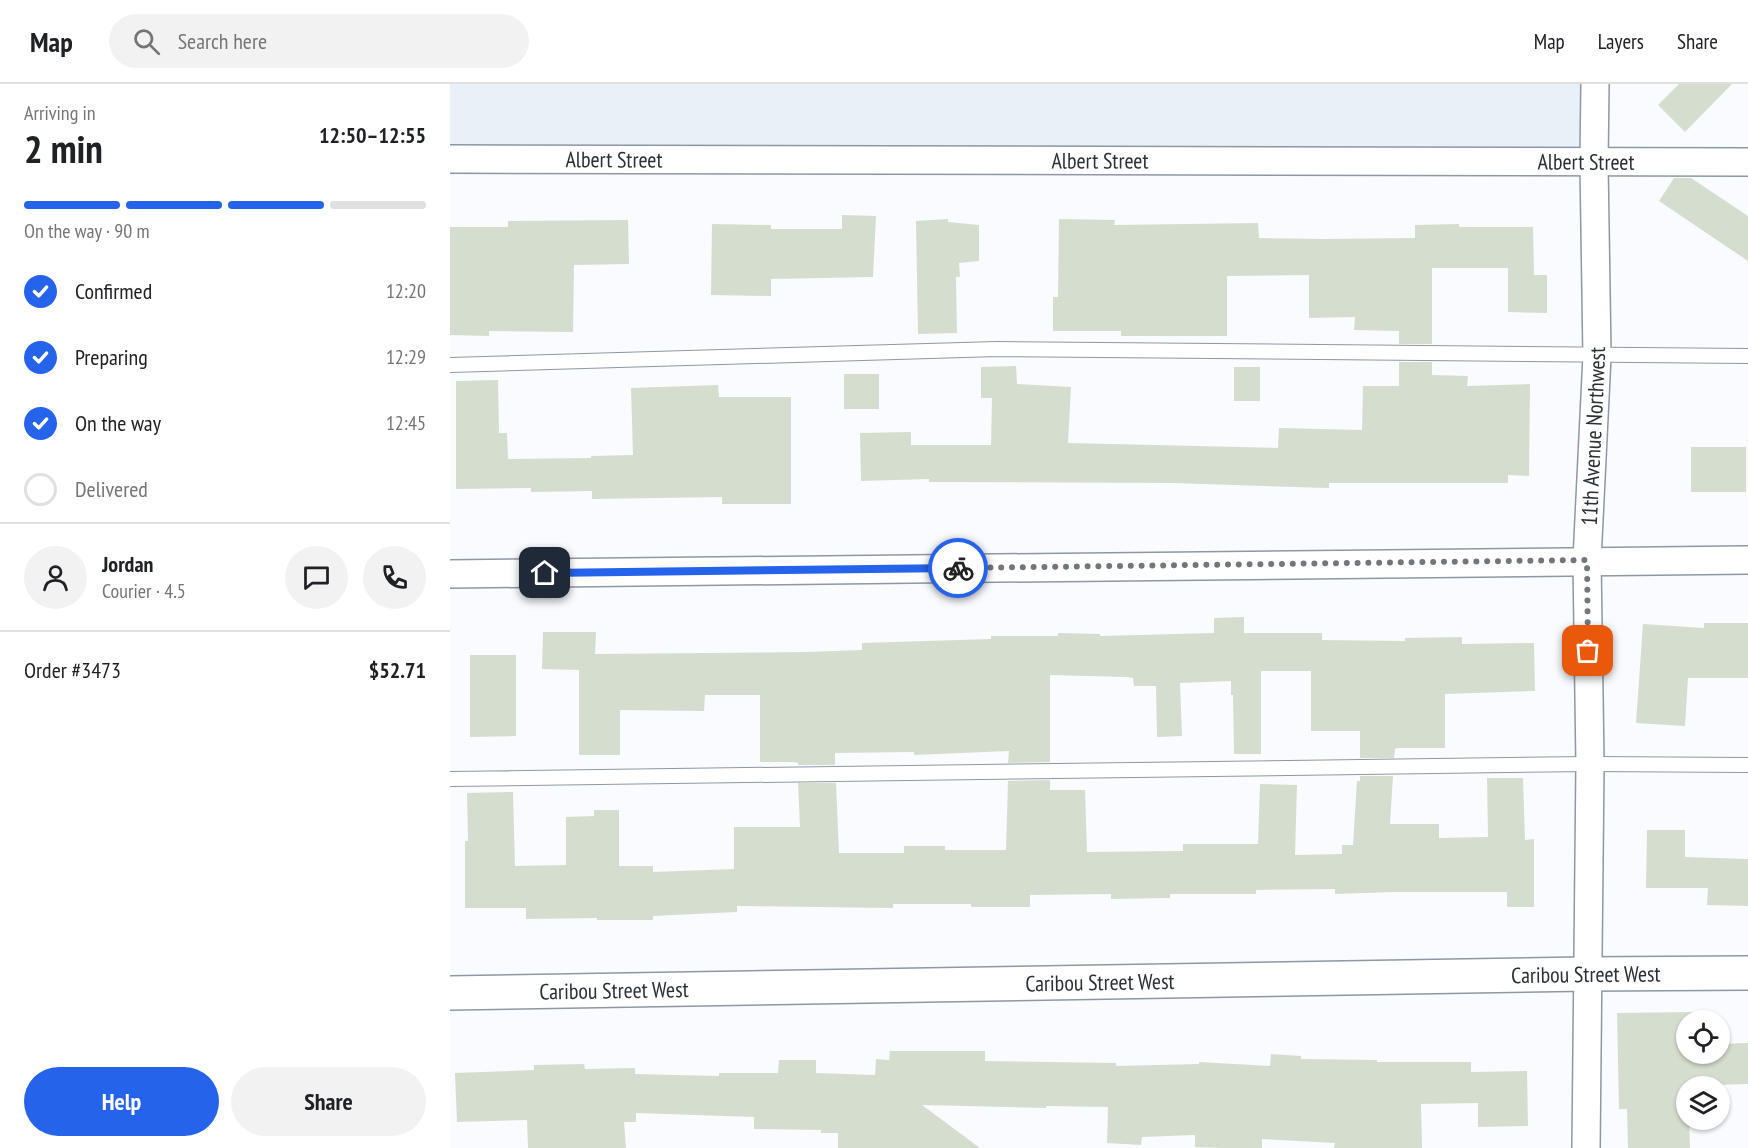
<!DOCTYPE html>
<meta charset="utf-8">
<style>
body{margin:0;font-family:"PT Sans Narrow",sans-serif;background:#f2f2f2;color:#202124;height:100vh;display:flex;flex-direction:column;font-size:22px;white-space:nowrap}
*{box-sizing:border-box;margin:0}
p{font-size:20px;color:#757577}
.icon{flex:none;width:33px;height:33px;fill:none;stroke:currentColor;stroke-width:2;stroke-linecap:round;stroke-linejoin:round}
.map{position:relative;flex:1;overflow:hidden}
.sheet{display:flex;flex-direction:column;background:#fff;width:450px}
.sheet>*{flex:none}
.fabs{position:absolute;left:1226px;top:926px;display:grid;gap:12px}
.fabs a{display:grid;place-items:center;width:54px;height:54px;border-radius:50%;background:#fff;box-shadow:0 2px 4px #0004;font-size:30px}
.pin{position:absolute;display:grid;place-items:center;width:51px;height:51px;color:#fff;margin:-26px;border-radius:12px;box-shadow:0 3px 9px #0006}
.courier{position:absolute;display:grid;place-items:center;width:60px;height:60px;margin:-30px;border:4px solid #2563eb;border-radius:50%;background:#fff;color:#222;box-shadow:0 2px 8px #0007}
.overview em{font-style:normal;font-weight:600}
.overview div{display:flex;flex-direction:column-reverse}
.overview{display:flex;align-items:center;justify-content:space-between;height:102px;padding:0 24px}
h1{font-size:39px;font-weight:600;line-height:45px}
.bar{display:grid;grid-template-columns:repeat(4,1fr);gap:9px 6px;align-content:center;height:72px;padding:0 24px}
.bar i{height:8px;border-radius:4px;background:#e0e0e0}
.bar .current{background:#2563eb}
.bar p{grid-column:span 4}
.line{display:flex;align-items:center;gap:15px;padding:0 24px;border-top:2px solid #e0e0e0}
.line div{flex:1}
.round{display:grid;place-items:center;flex:none;width:63px;height:63px;border-radius:32px;background:#f2f2f2}
ol{padding:0 24px;list-style:none}
li{display:flex;align-items:center;gap:18px;height:66px}
li p{margin-inline-start:auto}
li .icon{padding:6px;border-radius:50%;background:#2563eb;color:#fff;stroke-width:4}
li:last-child{color:#757577}
li i{width:33px;height:33px;border:3px solid #e0e0e0;border-radius:50%}
.button{display:flex;gap:12px;margin-top:auto;padding:12px 24px}
.button a{flex:1;height:69px;border-radius:36px;background:#2563eb;color:#fff;font-size:24px;font-weight:600;line-height:69px;text-align:center}
.button a+a{background:#f2f2f2;color:#202124}
header{display:flex;align-items:center;gap:36px;box-sizing:border-box;height:84px;padding:0 30px;background:#fff;border-bottom:2px solid #e0e0e0}
header strong{font-size:28px}
nav{display:flex;gap:33px;margin-inline-start:auto;font-size:21px}
.search{width:420px;height:54px;background:#f2f2f2;display:flex;align-items:center;gap:15px;box-sizing:border-box;padding:0 21px;border-radius:33px;color:#757577;font-size:22px}
main{display:flex;flex:1;min-height:0}
.map>svg:first-child{display:block}
</style>
<header>
<strong>Map</strong>
<div class="search"><svg class="icon" aria-label="search" viewBox="0 0 24 24"><circle cx="10" cy="10" r="6"/><path d="M15 15l6 6"/></svg>Search here</div>
<nav><a>Map</a><a>Layers</a><a>Share</a></nav>
</header>
<main>
<section class="sheet">
<div class="overview"><div><h1>2 min</h1><p>Arriving in</p></div><em>12:50–12:55</em></div>
<div class="bar"><i class="current"></i><i class="current"></i><i class="current"></i><i></i><p>On the way · 90 m</p></div>
<ol>
<li><svg class="icon" aria-label="check" viewBox="0 0 24 24"><path d="M5 12l5 5 9-10"/></svg>Confirmed<p>12:20</p></li>
<li><svg class="icon" aria-label="check" viewBox="0 0 24 24"><path d="M5 12l5 5 9-10"/></svg>Preparing<p>12:29</p></li>
<li><svg class="icon" aria-label="check" viewBox="0 0 24 24"><path d="M5 12l5 5 9-10"/></svg>On the way<p>12:45</p></li>
<li><i></i>Delivered</li>
</ol>
<div class="line" style="height:108px"><a class="round"><svg class="icon" aria-label="person" viewBox="0 0 24 24"><circle cx="12" cy="8" r="4"/><path d="M4 21q1-7 8-7t8 7"/></svg></a><div><b>Jordan</b><p>Courier · 4.5</p></div><a class="round"><svg class="icon" aria-label="chat" viewBox="0 0 24 24"><path d="M4 5h16v11H9l-5 4z"/></svg></a><a class="round"><svg class="icon" aria-label="phone" viewBox="0 0 24 24"><path d="M5 4h4l2 5-3 2q2 4 5 5l2-3 5 2v4C11 20 4 13 5 4z"/></svg></a></div>
<div class="line" style="height:78px"><div>Order #3473</div><b>$52.71</b></div>
<div class="button"><a>Help</a><a>Share</a></div>
</section>
<div class="map">
<svg width="1298" height="1064" viewBox="0 0 1298 1064">
<rect width="100%" height="100%" fill="#f9fbfe"/>
<polygon fill="#e9f0f8" points="0,0 1145,0 1144,79 0,75"/>
<g fill="#d5dece">
<polygon points="1229,0 1282,0 1235,48 1208,21"/>
<polygon points="1224,94 1241,94 1298,132 1298,177 1209,117"/>
<polygon points="392,131 426,132 423,193 321,195 321,212 261,211 262,140 321,141 321,145 392,145"/>
<polygon points="498,135 498,138 529,141 529,177 509,179 510,193 506,193 507,249 468,250 466,137"/>
<polygon points="609,135 665,136 664,141 808,139 809,154 874,155 965,154 965,141 1009,140 1009,143 1083,143 1084,191 1097,191 1097,229 1058,228 1058,184 982,184 982,260 949,260 949,247 904,246 905,233 859,234 859,191 777,192 777,252 671,252 671,247 603,247 603,213 608,213"/>
<polygon points="178,136 179,180 124,181 123,248 39,247 39,252 0,251 0,143 58,143 58,137"/>
<polygon points="949,278 982,278 982,291 1018,292 1017,302 1080,300 1079,392 1058,391 1058,399 879,399 879,404 721,399 479,398 479,395 411,397 410,349 461,348 461,361 541,361 542,314 531,314 531,283 566,282 567,300 621,303 618,359 828,364 829,344 912,346 913,302 949,302"/>
<rect x="784" y="283" width="26" height="34"/>
<rect x="394" y="290" width="35" height="35"/>
<polygon points="48,296 49,349 57,349 58,375 141,374 141,372 183,371 181,304 268,301 269,313 341,313 341,420 272,420 272,413 142,415 142,407 81,408 81,404 6,405 6,297"/>
<rect x="1241" y="363" width="55" height="45"/>
<polygon points="794,533 794,549 872,549 872,556 955,557 955,554 1012,553 1012,560 1084,559 1085,607 995,610 995,664 948,664 945,665 944,674 910,674 910,647 861,647 861,587 811,587 811,670 784,670 783,611 781,611 781,597 730,599 732,652 707,653 706,602 684,602 683,594 676,593 600,591 600,678 558,679 559,667 464,671 464,668 385,669 385,681 348,681 348,679 343,678 310,678 310,611 255,611 254,627 170,626 170,671 129,671 129,586 92,585 93,548 146,548 145,570 357,568 412,566 412,559 541,555 541,552 608,552 608,549 650,550 650,552 764,549 764,534"/>
<polygon points="1254,539 1298,539 1298,594 1238,594 1235,642 1186,639 1193,540 1254,544"/>
<polygon points="20,571 66,571 66,652 20,653"/>
<polygon points="910,692 943,692 940,740 989,740 989,754 1038,753 1037,694 1073,694 1075,756 1084,755 1084,823 1057,823 1057,808 943,808 885,810 885,805 806,806 806,810 720,810 720,814 661,815 661,810 580,811 580,823 521,823 521,820 443,820 443,824 287,822 287,828 203,832 203,836 147,836 147,834 76,835 76,824 15,824 15,757 18,757 17,709 63,708 65,782 116,781 116,733 144,732 144,726 169,726 169,782 203,782 203,788 284,785 284,743 350,743 348,699 386,699 389,769 454,769 454,762 495,762 495,766 556,766 558,697 600,696 600,706 635,706 637,768 733,767 733,760 808,760 810,700 847,701 845,771 892,770 892,761 903,761 907,697 910,697"/>
<polygon points="1197,746 1235,746 1235,773 1298,775 1298,822 1257,821 1258,804 1196,804"/>
<polygon points="1244,928 1244,936 1236,936 1236,969 1269,969 1269,960 1298,959 1298,1000 1236,1002 1236,1035 1239,1035 1240,1064 1178,1064 1177,1025 1169,1025 1167,929"/>
<polygon points="440,967 535,967 535,977 666,979 666,982 749,980 749,978 820,982 821,970 851,972 851,975 927,976 927,978 1021,978 1021,988 1077,987 1078,1042 1028,1043 1028,1019 971,1020 972,1064 884,1064 885,1059 812,1055 812,1064 773,1064 745,1063 745,1051 692,1053 691,1061 657,1059 658,1023 596,1022 596,1024 472,1021 530,1064 388,1064 388,1049 371,1049 371,1046 304,1045 304,1033 186,1029 186,1038 174,1038 176,1064 78,1064 77,1036 7,1038 5,989 84,986 84,981 134,980 135,985 185,984 185,990 269,992 269,989 328,989 329,976 366,976 366,989 425,991 426,975 439,976"/>
</g>
<g fill="none" stroke-linecap="round" stroke-linejoin="round">
<g stroke="#8c98a4" stroke-width="16">
<g id="lane">
<polyline points="0,281 547,265 1298,272"/>
<polyline points="0,695 1140,680 1298,681"/>
</g>
</g>
<g stroke="#8c98a4" stroke-width="30">
<g id="street">
<path id="s1" d="M 0,75 L 1298,78"/>
<polyline points="0,490 1298,476"/>
<path id="s2" d="M 1136,1064 L 1140,680 L 1137,476 L 1147,272 L 1144,79 L 1145,0"/>
</g>
</g>
<g stroke="#8c98a4" stroke-width="36">
<g id="secondary">
<path id="s3" d="M 0,909 L 1137,890 L 1298,889"/>
</g>
</g>
<use href="#lane" stroke="#fff" stroke-width="14"/>
<use href="#street" stroke="#fff" stroke-width="27"/>
<use href="#secondary" stroke="#fff" stroke-width="33"/>
</g>
<g fill="none" stroke-linecap="round" stroke-linejoin="round">
<polyline stroke="#73777b" stroke-width="6" stroke-dasharray="0 10.8" points="508,484 1137,476 1138,567"/>
<polyline stroke="#2563eb" stroke-width="8" points="95,489 508,484"/>
</g>
<g text-anchor="middle" stroke-width="4.5" stroke-linejoin="round" paint-order="stroke">
<g font-size="22" fill="#2b3035" stroke="#fff">
<text dy="8" stroke="none"><textPath href="#s1" startOffset="164">Albert Street</textPath></text>
<text dy="8" stroke="none"><textPath href="#s1" startOffset="650">Albert Street</textPath></text>
<text dy="8" stroke="none"><textPath href="#s1" startOffset="1136">Albert Street</textPath></text>
<text dy="8" stroke="none"><textPath href="#s2" startOffset="712">11th Avenue Northwest</textPath></text>
<text dy="8" stroke="none"><textPath href="#s3" startOffset="1136">Caribou Street West</textPath></text>
<text dy="8" stroke="none"><textPath href="#s3" startOffset="650">Caribou Street West</textPath></text>
<text dy="8" stroke="none"><textPath href="#s3" startOffset="164">Caribou Street West</textPath></text>
</g>
</g>
</svg>
<div class="fabs">
<a><svg class="icon" aria-label="locate" viewBox="0 0 24 24"><circle cx="12" cy="12" r="6"/><path d="M12 2v4M12 18v4M2 12h4M18 12h4"/></svg></a>
<a><svg class="icon" aria-label="layers" viewBox="0 0 24 24"><path d="M12 4l9 5-9 5-9-5zM3 14l9 5 9-5"/></svg></a>
</div>
<div class="pin" style="left:1138px;top:567px;background:#ea580c"><svg class="icon" aria-label="bag" viewBox="0 0 24 24"><path d="M5 8h14l-1 12H6zM9 8a3 3 0 0 1 6 0"/></svg></div>
<div class="pin" style="left:95px;top:489px;background:#1f2937"><svg class="icon" aria-label="home" viewBox="0 0 24 24"><path d="M3 11l9-7 9 7M6 9v11h12V9"/></svg></div>
<div class="courier" style="left:508px;top:484px"><svg class="icon" aria-label="bike" viewBox="0 0 24 24"><circle cx="6" cy="16" r="4"/><circle cx="18" cy="16" r="4"/><path d="M6 16l4-8h5l3 8M10 8l3 8H6M13 5h3"/></svg></div>
</div>
</main>
